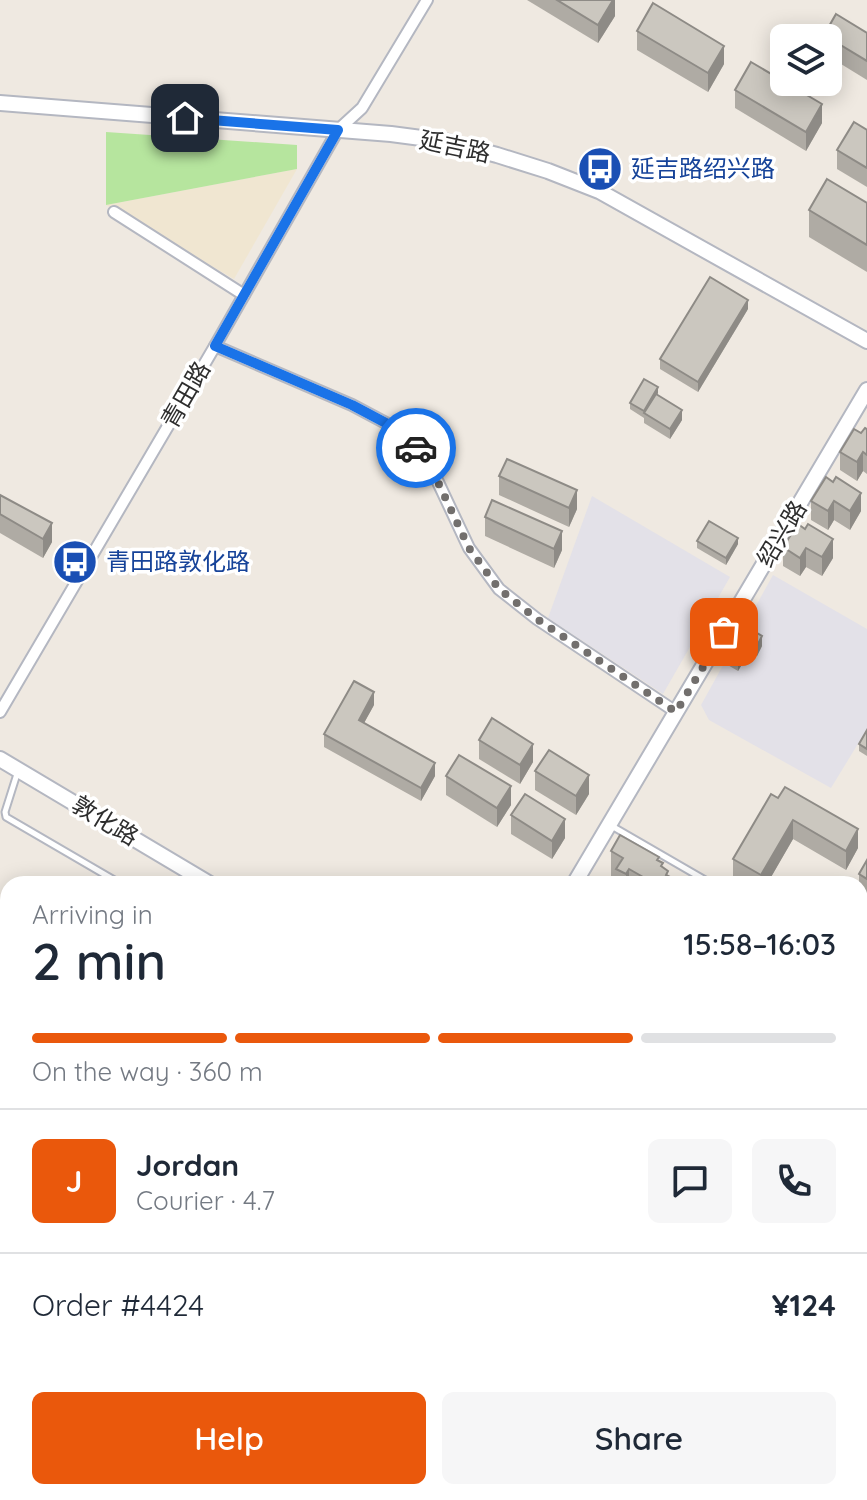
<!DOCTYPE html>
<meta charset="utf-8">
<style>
body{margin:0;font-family:Quicksand,"Noto Sans SC",sans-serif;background:#f6f6f7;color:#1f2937;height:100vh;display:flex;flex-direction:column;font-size:30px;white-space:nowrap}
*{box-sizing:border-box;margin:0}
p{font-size:26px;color:#747a83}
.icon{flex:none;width:44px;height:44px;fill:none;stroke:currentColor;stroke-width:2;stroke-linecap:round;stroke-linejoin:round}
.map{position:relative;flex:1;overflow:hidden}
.details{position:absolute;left:0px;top:876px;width:868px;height:624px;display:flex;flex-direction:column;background:#fff;border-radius:24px 24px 0 0;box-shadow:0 4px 20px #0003}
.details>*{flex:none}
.controls{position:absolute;left:770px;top:24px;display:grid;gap:16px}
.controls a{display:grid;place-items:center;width:72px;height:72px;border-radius:12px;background:#fff;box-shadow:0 4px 20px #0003;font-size:40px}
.pin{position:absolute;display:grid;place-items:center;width:68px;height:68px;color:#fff;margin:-34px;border-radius:16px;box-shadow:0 4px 12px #0006}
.courier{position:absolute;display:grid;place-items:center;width:80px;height:80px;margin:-40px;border:6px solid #1a73e8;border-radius:50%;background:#fff;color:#222;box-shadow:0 2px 10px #0007}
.headline em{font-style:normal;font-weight:600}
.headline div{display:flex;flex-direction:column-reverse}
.headline{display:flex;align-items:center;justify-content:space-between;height:136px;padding:0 32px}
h1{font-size:52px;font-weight:600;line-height:60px}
.bar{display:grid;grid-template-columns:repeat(4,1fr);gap:12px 8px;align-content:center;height:96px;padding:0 32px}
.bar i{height:10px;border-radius:6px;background:#e0e1e3}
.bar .active{background:#ea580c}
.bar p{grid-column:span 4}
.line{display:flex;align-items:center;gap:20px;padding:0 32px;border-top:2px solid #e0e1e3}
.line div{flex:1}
.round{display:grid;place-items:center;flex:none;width:84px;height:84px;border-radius:12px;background:#f6f6f7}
.button{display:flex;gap:16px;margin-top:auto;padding:16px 32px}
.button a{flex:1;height:92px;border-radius:12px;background:#ea580c;color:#fff;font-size:32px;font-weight:600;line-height:92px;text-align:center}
.button a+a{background:#f6f6f7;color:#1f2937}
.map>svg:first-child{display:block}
</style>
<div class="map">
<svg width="867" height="1500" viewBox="0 0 867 1500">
<rect width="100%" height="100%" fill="#efe9e1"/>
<g fill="#e3e1e8">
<polygon points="592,496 730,577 663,694 548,618"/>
<polygon points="773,575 867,629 867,729 831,788 709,720 701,705"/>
<polygon points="867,1321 867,1500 844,1500 830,1492 860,1492 860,1334"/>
</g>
<g fill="#f0e6d1">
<polygon points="297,169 234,279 106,205"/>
<polygon points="8,1448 8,1492 185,1492 181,1500 0,1500 0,1463"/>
<polygon points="412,1492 451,1492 465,1500 408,1500"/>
</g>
<polygon fill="#f5dfe0" points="867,1145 867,1256 860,1252 860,1157"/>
<polygon fill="#b6e59e" points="106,132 297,145 297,169 106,205"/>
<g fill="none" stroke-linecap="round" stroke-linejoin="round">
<g stroke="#b4b7c1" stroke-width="9">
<g id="lane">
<polyline points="17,774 5,812 6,817 121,884"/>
<polyline points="610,825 712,884"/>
<polyline points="860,969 867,973"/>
</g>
</g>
<g stroke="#b4b7c1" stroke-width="14">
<g id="street">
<polyline points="114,212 244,295"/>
<polyline points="215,346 352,405 399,430 429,463 469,548 499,589 537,619 676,712"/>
<polyline points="0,712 215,346 338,130 362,108 427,0"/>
<polyline points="860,1124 867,1113"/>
<polyline points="641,1500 646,1492"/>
</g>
</g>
<g stroke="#b4b7c1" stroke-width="18">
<g id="secondary">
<polyline points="0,103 391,134 444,141 497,155 548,171 599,191 867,341"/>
<polyline points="0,759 210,884"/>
<polyline points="574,884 867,390"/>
<polyline points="860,1269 867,1273"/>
<polyline points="216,1500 221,1492"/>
</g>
</g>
<use href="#lane" stroke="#fff" stroke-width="5"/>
<use href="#street" stroke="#fff" stroke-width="10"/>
<use href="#secondary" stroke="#fff" stroke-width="14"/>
</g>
<g fill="#afaba4">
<polygon points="527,0 615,0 615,16 598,43"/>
<polygon points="637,31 724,64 708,92 637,50"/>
<polygon points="867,33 867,80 828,56 828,38 824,38 824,35"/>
<polygon points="735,90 822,123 806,151 735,108"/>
<polygon points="867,130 867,187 837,169 837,150"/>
<polygon points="867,203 867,272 809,237 809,210"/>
<polygon points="748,309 698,392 660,369 660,359"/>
<polygon points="658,393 657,395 682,420 670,439 644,423 644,416 644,418 630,409 630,403"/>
<polygon points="867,429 867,474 863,471 857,481 840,470 840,452"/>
<polygon points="499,476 577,509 569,527 499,495"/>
<polygon points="826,477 861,511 850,530 834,520 828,530 811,520 811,501"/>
<polygon points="0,495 52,542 43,558 0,533"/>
<polygon points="485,517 562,550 554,568 485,536"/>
<polygon points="798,524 833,558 822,576 806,567 800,576 783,566 783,547"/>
<polygon points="697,541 738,544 726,565 697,548"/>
<polygon points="743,625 762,646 757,656 754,654 749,664 744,661 738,671 726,664 726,654"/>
<polygon points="374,705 364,723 435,776 421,801 324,747 324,734"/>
<polygon points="867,730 867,756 859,751 859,744"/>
<polygon points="479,740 533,762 520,784 479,759"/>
<polygon points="535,771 589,794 576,815 535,790"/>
<polygon points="446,776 511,805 497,827 446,795"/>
<polygon points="771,794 858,848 846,870 793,839 767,884 744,884 733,878 733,859"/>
<polygon points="511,815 565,838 552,859 511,834"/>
<polygon points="611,851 659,861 668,876 670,884 611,884"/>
<polygon points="867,860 867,898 860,894 860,884 859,884 859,874"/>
<polygon points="860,906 867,910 867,954 860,950"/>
<polygon points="279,1492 372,1492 372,1500 294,1500"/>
</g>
<g fill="#8e8b86">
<polygon points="613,0 615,0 615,16 598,43 598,25"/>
<polygon points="724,46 724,64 708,92 708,73"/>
<polygon points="822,104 822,123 806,151 806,132"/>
<polygon points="748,300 748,309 698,392 698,382"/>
<polygon points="658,387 658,393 646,414 644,413 644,418 644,411"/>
<polygon points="682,410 682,420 670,439 670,429"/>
<polygon points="863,452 863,471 857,481 857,462"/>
<polygon points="577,490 577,509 569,527 569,508"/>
<polygon points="861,493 861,511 850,530 850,511"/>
<polygon points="834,501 834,520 828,530 828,511"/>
<polygon points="52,523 52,542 43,558 43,539"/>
<polygon points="562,531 562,550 554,568 554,549"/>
<polygon points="738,538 738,544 726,565 726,558"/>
<polygon points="833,539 833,558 822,576 822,557"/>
<polygon points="806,548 806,567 800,576 800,558"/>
<polygon points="762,636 762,646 757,656 757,646"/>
<polygon points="754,644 754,654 749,664 749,654"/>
<polygon points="744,651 744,661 738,671 738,661"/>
<polygon points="374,692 374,705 359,732 359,720"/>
<polygon points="533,744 533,762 520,784 520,765"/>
<polygon points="435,763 435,776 421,801 421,788"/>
<polygon points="589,775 589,794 576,815 576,796"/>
<polygon points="511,786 511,805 497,827 497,808"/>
<polygon points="565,819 565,838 552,859 552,841"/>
<polygon points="793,820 793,839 767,884 761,884 761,875"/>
<polygon points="858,829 858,848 846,870 846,851"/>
<polygon points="629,869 629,884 626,884 626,874"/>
<polygon points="867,1299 867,1318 860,1329 860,1311"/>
<polygon points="867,1444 867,1454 860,1465 860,1456"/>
<polygon points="357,1492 372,1492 372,1500 354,1500"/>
</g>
<g fill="#cbc7bf" stroke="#8e8b86" stroke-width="2">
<polygon points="557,0 613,0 598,25"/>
<polygon points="653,3 724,46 708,73 637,31"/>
<polygon points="836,14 867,33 867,61 824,35"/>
<polygon points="751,62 822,104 806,132 735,90"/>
<polygon points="854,122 867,130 867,168 837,150"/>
<polygon points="827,179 867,203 867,245 809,210"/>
<polygon points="710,277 748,300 698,382 660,359"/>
<polygon points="644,379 658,387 644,411 630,403"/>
<polygon points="656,394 682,410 670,429 644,413"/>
<polygon points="865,428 867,429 867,455 863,452 857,462 840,452 854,429 861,433"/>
<polygon points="507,459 577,490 569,508 499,476"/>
<polygon points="826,477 833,482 836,477 861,493 850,511 834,501 828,511 811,501"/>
<polygon points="0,495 52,523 43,539 0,514"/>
<polygon points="492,500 562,531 554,549 485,517"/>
<polygon points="709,521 738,538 726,558 697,541"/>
<polygon points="798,524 805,529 808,524 833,539 822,557 806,548 800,558 783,547"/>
<polygon points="743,625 762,636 757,646 754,644 749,654 744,651 738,661 726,654"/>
<polygon points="354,681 374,692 359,720 435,763 421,788 324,734"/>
<polygon points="492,718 533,744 520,765 479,740"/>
<polygon points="867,730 867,749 859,744"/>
<polygon points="549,750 589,775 576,796 535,771"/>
<polygon points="459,755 511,786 497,808 446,776"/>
<polygon points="785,787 858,829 846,851 793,820 761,875 733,859 771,794 778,798"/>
<polygon points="525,794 565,819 552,841 511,815"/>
<polygon points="620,835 659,857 657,860 663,863 661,866 668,871 666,875 670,877 666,884 659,884 654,881 652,884 642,884 639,883 643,877 629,869 626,874 616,869 623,858 611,851"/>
<polygon points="867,860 867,879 859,874"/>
<polygon points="860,906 867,910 867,935 860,931"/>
<polygon points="860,1291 867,1295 867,1299 860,1311"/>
<polygon points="860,1440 867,1444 860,1456"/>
<polygon points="342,1492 357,1492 354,1499"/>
</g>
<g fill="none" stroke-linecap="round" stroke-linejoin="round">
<polyline stroke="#726f6d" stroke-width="8" stroke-dasharray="0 14.4" points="416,448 429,463 469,548 499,589 537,619 676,712 724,632"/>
<polyline stroke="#1a73e8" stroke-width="10" points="185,118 338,130 215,346 352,405 399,430 416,448"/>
</g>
<defs>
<g id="bus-disc" transform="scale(2.3)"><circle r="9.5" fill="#1a4fb4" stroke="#fff"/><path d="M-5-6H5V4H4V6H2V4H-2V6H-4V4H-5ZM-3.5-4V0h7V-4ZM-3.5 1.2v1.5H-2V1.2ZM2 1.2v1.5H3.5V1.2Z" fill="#fff"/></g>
</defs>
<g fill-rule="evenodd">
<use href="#bus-disc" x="600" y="169"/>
<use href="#bus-disc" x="75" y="562"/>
</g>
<g text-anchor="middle" stroke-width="7" stroke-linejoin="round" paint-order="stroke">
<g font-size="24" fill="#2e2e2e" stroke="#fff">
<text transform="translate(455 147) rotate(12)" y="8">延吉路</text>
<text transform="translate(186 395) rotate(-60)" y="8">青田路</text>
<text transform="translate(782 534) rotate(-59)" y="8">绍兴路</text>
<text transform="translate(105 821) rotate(31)" y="8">敦化路</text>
</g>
<g font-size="24" fill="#164399" stroke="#fff" text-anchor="start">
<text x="631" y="177">延吉路绍兴路</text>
<text x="106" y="570">青田路敦化路</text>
</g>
</g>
</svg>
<div class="controls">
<a><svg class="icon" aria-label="layers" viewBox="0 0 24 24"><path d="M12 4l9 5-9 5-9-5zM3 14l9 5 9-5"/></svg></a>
</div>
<div class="pin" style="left:724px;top:632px;background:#ea580c"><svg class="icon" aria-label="bag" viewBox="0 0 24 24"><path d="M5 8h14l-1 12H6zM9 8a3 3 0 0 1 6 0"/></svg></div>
<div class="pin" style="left:185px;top:118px;background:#1f2937"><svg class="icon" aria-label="home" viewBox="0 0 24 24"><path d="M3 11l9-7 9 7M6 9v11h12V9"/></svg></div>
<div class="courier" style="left:416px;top:448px"><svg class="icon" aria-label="car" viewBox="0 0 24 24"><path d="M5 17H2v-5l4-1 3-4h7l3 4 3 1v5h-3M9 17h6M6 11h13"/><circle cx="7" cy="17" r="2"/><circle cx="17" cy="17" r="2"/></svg></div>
<section class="details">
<div class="headline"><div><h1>2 min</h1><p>Arriving in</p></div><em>15:58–16:03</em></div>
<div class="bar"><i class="active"></i><i class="active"></i><i class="active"></i><i></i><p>On the way · 360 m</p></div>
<div class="line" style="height:144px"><b class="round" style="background:#ea580c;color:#fff">J</b><div><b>Jordan</b><p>Courier · 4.7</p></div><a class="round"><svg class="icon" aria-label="chat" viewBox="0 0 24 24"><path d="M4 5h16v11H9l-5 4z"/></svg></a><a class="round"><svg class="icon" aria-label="phone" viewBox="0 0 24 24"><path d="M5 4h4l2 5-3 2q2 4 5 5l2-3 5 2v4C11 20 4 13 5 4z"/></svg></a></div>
<div class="line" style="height:104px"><div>Order #4424</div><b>¥124</b></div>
<div class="button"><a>Help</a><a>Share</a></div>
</section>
</div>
